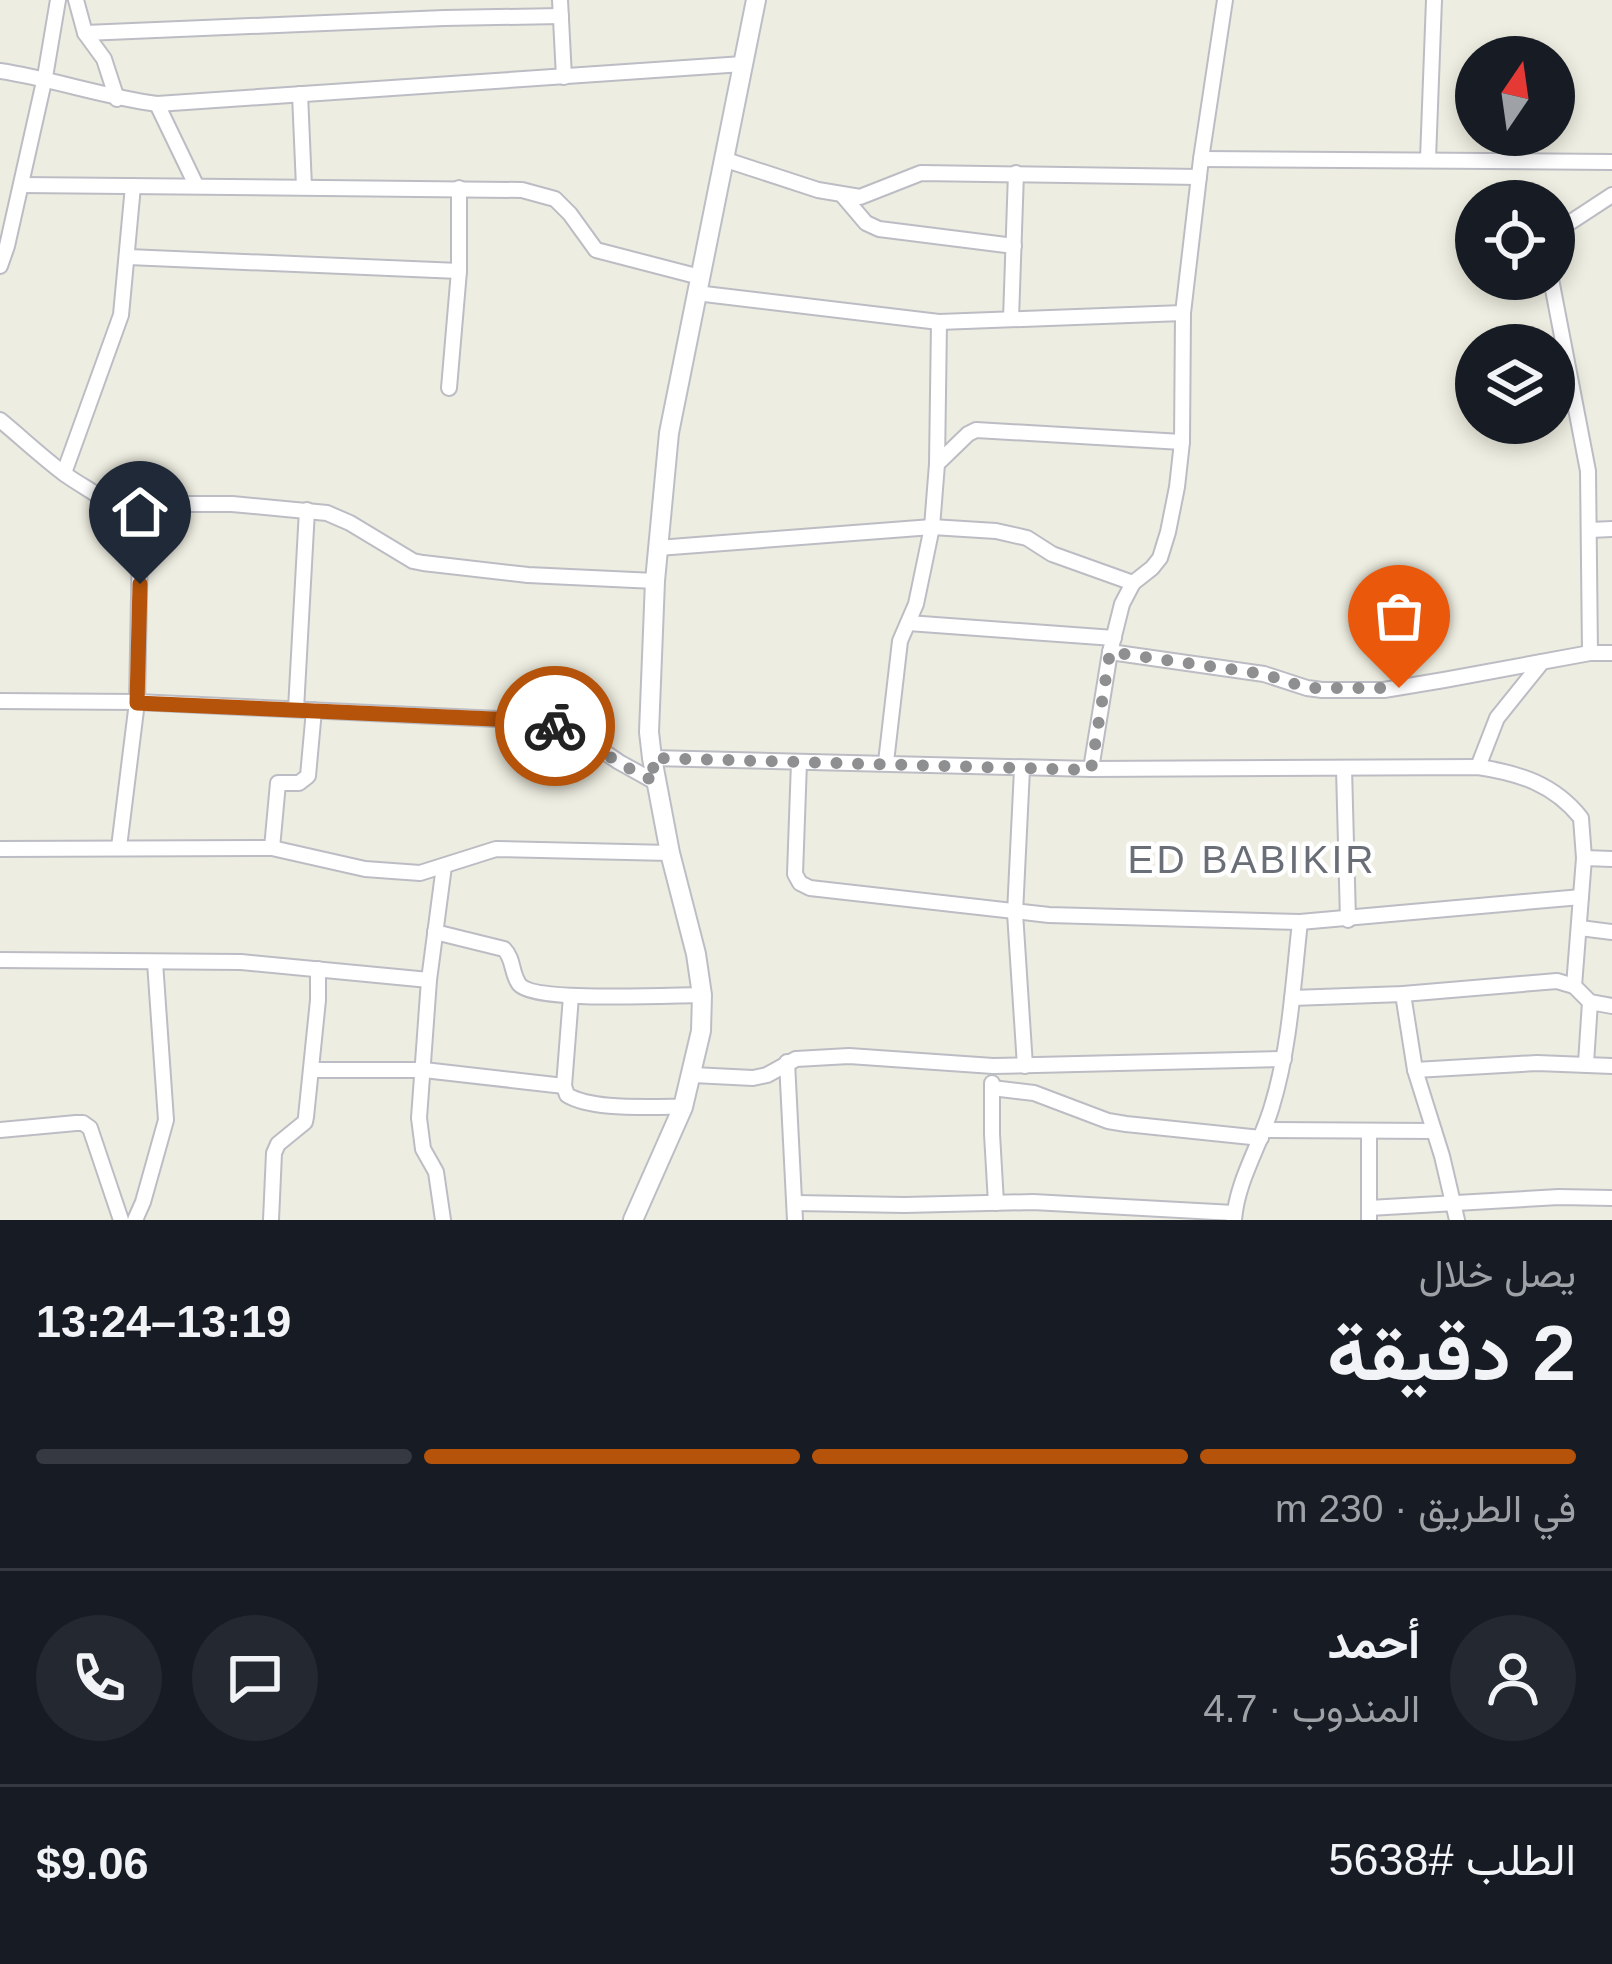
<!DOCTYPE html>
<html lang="ar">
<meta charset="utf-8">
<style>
body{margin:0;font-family:Helvetica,Vazirmatn,sans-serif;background:#242831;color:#f1f3f6;direction:rtl;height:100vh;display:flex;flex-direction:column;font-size:45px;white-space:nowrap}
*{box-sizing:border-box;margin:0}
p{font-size:39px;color:#9ea1a6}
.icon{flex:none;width:66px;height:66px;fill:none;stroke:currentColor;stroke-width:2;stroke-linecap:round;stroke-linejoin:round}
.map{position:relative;height:1220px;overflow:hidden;direction:ltr}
.drawer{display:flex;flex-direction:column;background:#171b24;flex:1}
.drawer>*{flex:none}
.needle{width:78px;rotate:13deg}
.fabs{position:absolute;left:1455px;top:36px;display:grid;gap:24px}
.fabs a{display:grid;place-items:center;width:120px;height:120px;border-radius:50%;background:#171b24;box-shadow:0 6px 18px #0003;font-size:60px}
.pin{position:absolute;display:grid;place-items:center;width:102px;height:102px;color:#fff;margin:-123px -51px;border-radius:50% 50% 50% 0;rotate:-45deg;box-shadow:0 0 12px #0007}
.pin .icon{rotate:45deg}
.courier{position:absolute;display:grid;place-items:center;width:120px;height:120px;margin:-60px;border:9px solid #b45309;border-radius:50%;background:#fff;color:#222;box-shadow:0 3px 15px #0007}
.headline em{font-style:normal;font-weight:700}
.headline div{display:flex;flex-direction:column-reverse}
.headline{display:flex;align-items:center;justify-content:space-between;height:204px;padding:0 36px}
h1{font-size:78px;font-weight:700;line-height:90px}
.bar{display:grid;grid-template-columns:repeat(4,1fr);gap:18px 12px;align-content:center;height:144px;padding:0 36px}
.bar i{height:15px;border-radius:9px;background:#363941}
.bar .current{background:#b45309}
.bar p{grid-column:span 4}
.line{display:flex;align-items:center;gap:30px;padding:0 36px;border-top:3px solid #363941}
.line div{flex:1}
.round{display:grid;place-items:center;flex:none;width:126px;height:126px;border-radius:63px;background:#242831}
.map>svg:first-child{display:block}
</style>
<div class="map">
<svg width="1612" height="1220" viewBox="0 0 1612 1220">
<rect width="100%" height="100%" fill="#eeede1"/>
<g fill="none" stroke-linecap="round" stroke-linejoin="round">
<g stroke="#bcbdc4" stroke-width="18">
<g id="street">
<polyline points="76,0 85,33 104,59 117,99"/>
<polyline points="560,0 564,77"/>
<polyline points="85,33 444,18 561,16"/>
<path d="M 0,71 C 53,79 104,97 157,104 L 743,64"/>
<polyline points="300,94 304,187"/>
<polyline points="157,104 196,185"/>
<polyline points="723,159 818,190 860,197 921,173 1199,177"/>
<polyline points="1201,159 1612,162"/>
<polyline points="1428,159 1434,0"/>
<polyline points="21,185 522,190 555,199 570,214 596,250 700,277"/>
<polyline points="843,196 866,223 879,229 1014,246"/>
<polyline points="1554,233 1612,195"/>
<polyline points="128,257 459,271"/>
<polyline points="0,266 7,246 45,77 58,0"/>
<polyline points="1551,279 1588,471 1590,653"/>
<polyline points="696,293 939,322 1183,313"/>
<polyline points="1011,319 1016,173"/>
<polyline points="449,388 459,271 459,188"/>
<path d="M 0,420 C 22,438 43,458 66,475 C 93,494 132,510 140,544 L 137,702 L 119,847"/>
<polyline points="937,464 968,434 976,430 1182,442"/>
<polyline points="64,473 121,315 133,186"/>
<polyline points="108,504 232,504 327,513 350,523 413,561 423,563 528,575 655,581"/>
<polyline points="1590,530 1612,529"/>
<polyline points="658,548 932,527 996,531 1027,538 1052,554 1133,583"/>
<polyline points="908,623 1114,638"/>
<polyline points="1110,652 1264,674 1307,688 1322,690 1384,690 1444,680 1590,653 1612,653"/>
<polyline points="0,701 137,702 518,720 553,725 575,732 619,762 655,782"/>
<polyline points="296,709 307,510"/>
<path d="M 652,758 L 1091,769 L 1478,767 C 1519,773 1554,784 1581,818 L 1584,858 L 1574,986"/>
<polyline points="799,762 795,874 800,883 810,888 1049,915 1300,922 1581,897"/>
<polyline points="886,762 900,641 916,604 932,527 937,464 939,322"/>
<polyline points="1478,767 1497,718 1542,662"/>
<polyline points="1344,768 1348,920"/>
<polyline points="1022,769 1015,913 1025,1066"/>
<polyline points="1091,769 1110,652 1122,604 1133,583 1152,568 1160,558 1168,532 1177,487 1182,442 1183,313 1201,159 1225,0"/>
<polyline points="272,848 278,783 299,783 308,776 314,710"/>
<polyline points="0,849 272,848 365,869 420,873 496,849 670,853"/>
<polyline points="1584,858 1612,859"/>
<polyline points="1580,928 1612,932"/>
<path d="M 435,932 L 504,949 C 514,959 511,973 519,984 C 533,1003 674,995 702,995"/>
<polyline points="0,960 241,962 429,980"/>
<polyline points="1403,994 1415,1070 1442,1156 1457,1220"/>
<path d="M 571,996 L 564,1086 L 567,1095 C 594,1111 651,1106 683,1107"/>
<polyline points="1292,998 1403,994 1557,981 1574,986 1590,1002 1612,1006"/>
<polyline points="787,1062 795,1220"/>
<polyline points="1586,1063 1590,1002"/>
<polyline points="311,1070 424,1070 564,1086"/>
<polyline points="1415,1070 1537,1063 1612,1066"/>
<polyline points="693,1075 753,1078 767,1075 796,1059 849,1056 993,1066 1284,1059"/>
<polyline points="992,1083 992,1134 996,1203"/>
<polyline points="992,1088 1034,1093 1108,1121 1126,1124 1261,1138"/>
<polyline points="0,1130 76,1123 83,1123 90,1128 121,1220"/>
<polyline points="1265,1130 1434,1131"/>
<polyline points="1369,1131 1369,1220"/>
<polyline points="796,1203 904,1205 1033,1202 1234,1213"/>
<polyline points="1369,1208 1559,1197 1612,1198"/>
<polyline points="135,1220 143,1202 166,1120 155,962"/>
<polyline points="271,1220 274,1153 278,1144 305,1122 306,1117 318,1000 318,969"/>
<polyline points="443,1220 436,1172 423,1149 419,1118 429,980 444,866"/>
<path d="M 1234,1220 C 1237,1180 1261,1144 1272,1106 C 1290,1047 1293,984 1300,922"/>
</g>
</g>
<g stroke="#bcbec6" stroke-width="22">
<polyline id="secondary" points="633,1220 683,1107 701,1031 702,995 696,954 670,853 652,758 649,732 655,581 669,433 756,0"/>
</g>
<use href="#street" stroke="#fff" stroke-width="14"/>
<use href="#secondary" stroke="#fff" stroke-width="18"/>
</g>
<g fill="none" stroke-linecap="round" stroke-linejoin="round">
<polyline stroke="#8e8f90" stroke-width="12" stroke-dasharray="0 21.6" points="555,726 574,732 619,763 655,782 652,758 1091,770 1110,652 1264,674 1307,688 1399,688"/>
<polyline stroke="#b45309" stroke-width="15" points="140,584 137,703 518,720 555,726"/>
</g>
<g text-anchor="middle" stroke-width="9" stroke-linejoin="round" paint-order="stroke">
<g font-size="39" letter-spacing="3" fill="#6a6e76" stroke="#fff">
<text x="1252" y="873">ED BABIKIR</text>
</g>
</g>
</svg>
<div class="fabs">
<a><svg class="needle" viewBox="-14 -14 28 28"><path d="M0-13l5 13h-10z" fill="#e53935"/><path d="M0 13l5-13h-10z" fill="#9ea1a6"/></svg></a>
<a><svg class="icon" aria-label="locate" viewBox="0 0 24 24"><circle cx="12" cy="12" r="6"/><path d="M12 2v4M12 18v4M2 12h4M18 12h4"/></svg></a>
<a><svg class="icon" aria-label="layers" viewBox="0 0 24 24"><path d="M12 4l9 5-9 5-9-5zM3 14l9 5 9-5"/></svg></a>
</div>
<div class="pin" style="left:1399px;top:688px;background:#ea580c"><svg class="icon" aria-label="bag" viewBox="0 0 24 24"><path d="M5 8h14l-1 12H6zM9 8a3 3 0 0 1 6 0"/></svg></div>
<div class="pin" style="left:140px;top:584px;background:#1f2937"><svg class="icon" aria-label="home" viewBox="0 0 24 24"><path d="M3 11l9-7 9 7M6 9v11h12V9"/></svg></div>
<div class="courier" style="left:555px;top:726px"><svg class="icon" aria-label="bike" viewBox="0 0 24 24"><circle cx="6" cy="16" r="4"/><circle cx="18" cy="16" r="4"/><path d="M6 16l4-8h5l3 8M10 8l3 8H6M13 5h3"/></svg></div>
</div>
<section class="drawer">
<div class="headline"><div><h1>2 دقيقة</h1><p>يصل خلال</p></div><em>13:19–13:24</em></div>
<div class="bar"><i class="current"></i><i class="current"></i><i class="current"></i><i></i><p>في الطريق · 230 m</p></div>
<div class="line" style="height:216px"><a class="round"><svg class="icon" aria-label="person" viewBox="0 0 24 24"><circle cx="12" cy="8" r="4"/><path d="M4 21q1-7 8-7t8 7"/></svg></a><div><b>أحمد</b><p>المندوب · 4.7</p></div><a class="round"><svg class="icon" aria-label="chat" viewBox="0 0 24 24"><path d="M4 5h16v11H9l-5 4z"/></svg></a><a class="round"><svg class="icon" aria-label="phone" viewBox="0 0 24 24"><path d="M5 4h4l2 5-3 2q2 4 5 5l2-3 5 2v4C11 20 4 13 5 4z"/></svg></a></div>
<div class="line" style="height:156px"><div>الطلب #5638</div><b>$9.06</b></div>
</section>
